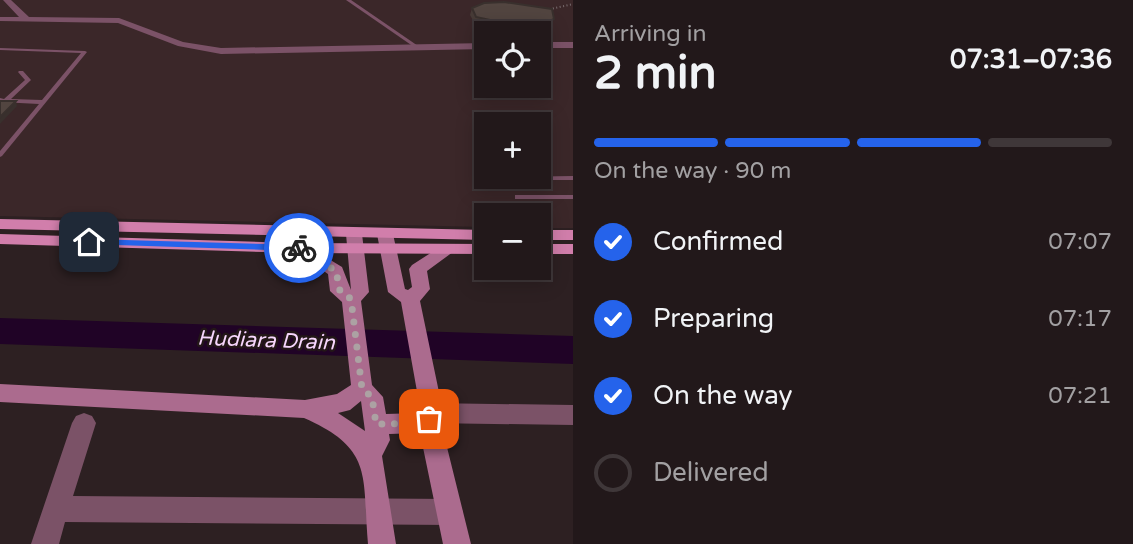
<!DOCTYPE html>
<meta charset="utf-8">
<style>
body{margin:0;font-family:"Varela Round",sans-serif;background:#2e2527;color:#f1f3f6;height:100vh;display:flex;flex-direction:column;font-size:26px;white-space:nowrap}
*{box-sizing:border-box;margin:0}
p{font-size:23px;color:#a2a0a2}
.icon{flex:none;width:38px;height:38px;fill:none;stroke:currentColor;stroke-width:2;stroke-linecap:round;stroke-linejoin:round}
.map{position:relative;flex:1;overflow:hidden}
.details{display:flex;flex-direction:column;background:#22181a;width:560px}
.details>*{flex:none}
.controls{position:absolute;left:474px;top:21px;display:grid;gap:14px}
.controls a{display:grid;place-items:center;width:77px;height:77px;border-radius:0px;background:#22181a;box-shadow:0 4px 18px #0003,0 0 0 2px #3f3739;font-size:35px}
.pin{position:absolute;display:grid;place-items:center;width:60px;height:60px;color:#fff;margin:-30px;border-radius:14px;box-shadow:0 4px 10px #0006}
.courier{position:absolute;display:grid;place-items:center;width:70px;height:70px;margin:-35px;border:5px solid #2563eb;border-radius:50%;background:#fff;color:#222;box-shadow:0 2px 9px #0007}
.overview em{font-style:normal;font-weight:700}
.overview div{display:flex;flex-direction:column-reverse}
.overview{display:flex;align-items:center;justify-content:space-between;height:119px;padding:0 21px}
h1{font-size:46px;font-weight:700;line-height:52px}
.bar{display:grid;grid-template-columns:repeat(4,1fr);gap:10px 7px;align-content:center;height:84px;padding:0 21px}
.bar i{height:9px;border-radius:5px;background:#3f3739}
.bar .active{background:#2563eb}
.bar p{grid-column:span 4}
ol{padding:0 21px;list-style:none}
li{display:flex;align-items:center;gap:21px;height:77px}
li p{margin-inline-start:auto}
li .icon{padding:7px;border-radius:50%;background:#2563eb;color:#fff;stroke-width:4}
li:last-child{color:#a2a0a2}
li i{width:38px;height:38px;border:4px solid #3f3739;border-radius:50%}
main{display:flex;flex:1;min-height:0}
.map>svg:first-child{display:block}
</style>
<main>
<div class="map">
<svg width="573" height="544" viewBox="0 0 573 544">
<rect width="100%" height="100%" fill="#2d2022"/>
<path fill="#3b2729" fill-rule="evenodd" d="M 0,0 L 573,0 L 573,228 L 539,228 L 539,215 L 486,215 L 486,227 L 0,216 ZM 486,33 L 539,33 L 539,86 L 486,86 ZM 486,124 L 539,124 L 539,177 L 486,177 Z"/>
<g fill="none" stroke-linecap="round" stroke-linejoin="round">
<polygon fill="#200326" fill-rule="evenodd" points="0,318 573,336 573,364 0,344"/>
<polyline stroke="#776b6d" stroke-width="2" stroke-dasharray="1 2.5" stroke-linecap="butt" points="546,10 573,4"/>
<g fill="#7b5267" fill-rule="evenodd">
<polygon points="346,0 351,0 421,48 417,49"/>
<polygon points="0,48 85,51 87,52 2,156 0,157 0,151 39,104 0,102 0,98 4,99 25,80 18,72 19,71 23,71 31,80 11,99 42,100 81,53 0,50"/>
<polygon points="573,176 573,180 509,180 505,178 506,177"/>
<rect x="515" y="195" width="58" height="4"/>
</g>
<g fill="#7b5267" fill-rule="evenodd">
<polygon points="3,0 11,0 29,17 119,18 183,42 221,48 486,43 486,49 221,54 178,46 118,23 0,21 0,17 19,17"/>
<rect x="539" y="42" width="34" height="6"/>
<polygon points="428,403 573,405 573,425 428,423 420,420 417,413 420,406"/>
<polygon points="84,413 92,416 96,423 73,496 450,499 459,503 463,512 459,521 450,525 65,522 59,544 31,544 72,423 76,416"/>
</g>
<path fill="#ab6b8e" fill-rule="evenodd" d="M 354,229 L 362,234 L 369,292 L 361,301 L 372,385 L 383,397 L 386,414 L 418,413 L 418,397 L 401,302 L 388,292 L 377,234 L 385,229 L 393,234 L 405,289 L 408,290 L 412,287 L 409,269 L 412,265 L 443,245 L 455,245 L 457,249 L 427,271 L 430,289 L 420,301 L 440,397 L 440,419 L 471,544 L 443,544 L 420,433 L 389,434 L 390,440 L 382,456 L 396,544 L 368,544 C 362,477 375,449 304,418 L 0,402 L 0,384 L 305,400 L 337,394 L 351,385 L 342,302 L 330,291 L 328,274 L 290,248 L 298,243 L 304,244 L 342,267 L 351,290 L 346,234 ZM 361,401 L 365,431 L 338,413 L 350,410 Z"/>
<g fill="#d17eab" fill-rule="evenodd">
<polygon points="0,219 486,230 486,240 0,229"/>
<rect x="539" y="230" width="34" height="10"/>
<polygon points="0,234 298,243 486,244 486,254 298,253 0,244"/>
<rect x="539" y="244" width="34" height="10"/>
</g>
</g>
<polygon fill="#473b37" points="472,8 551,27 539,33 513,33 475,24 470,15"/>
<g fill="#39302d">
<polygon points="554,19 551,27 539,33 541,25"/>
<polygon points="16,101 17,106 0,124 0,117"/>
</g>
<g fill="#524540" stroke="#39302d" stroke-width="2">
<polygon points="504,2 552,9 554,19 541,25 518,26 476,17 472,8 484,3"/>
<polygon points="0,101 16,101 0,117"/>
</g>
<polygon fill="#2563eb" points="89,239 299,245 304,248 299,251 85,244 84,242"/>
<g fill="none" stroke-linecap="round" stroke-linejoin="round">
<polyline stroke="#aca2a3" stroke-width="7" stroke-dasharray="0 12.6" points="299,248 336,271 340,291 351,299 362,389 372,397 376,424 430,423 429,419"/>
</g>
<g text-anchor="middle" stroke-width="5" stroke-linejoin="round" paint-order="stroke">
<g font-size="21" font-style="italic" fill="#f7d6fd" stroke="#231718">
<text transform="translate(266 340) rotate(2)" y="7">Hudiara Drain</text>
</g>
</g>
</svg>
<div class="controls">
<a><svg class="icon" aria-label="locate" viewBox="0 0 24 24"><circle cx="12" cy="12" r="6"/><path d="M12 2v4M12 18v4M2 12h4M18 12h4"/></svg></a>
<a>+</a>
<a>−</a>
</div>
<div class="pin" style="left:429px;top:419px;background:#ea580c"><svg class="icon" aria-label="bag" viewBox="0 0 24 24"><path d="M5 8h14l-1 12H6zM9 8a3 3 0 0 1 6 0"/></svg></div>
<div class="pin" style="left:89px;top:242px;background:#1f2937"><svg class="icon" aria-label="home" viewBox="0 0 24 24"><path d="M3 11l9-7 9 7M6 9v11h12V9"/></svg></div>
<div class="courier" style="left:299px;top:248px"><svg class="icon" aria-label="bike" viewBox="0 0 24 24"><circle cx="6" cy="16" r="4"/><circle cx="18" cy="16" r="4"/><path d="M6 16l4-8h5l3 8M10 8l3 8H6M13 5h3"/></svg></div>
</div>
<section class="details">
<div class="overview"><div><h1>2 min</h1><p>Arriving in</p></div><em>07:31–07:36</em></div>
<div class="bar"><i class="active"></i><i class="active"></i><i class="active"></i><i></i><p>On the way · 90 m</p></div>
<ol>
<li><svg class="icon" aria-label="check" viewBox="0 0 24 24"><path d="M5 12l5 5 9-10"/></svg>Confirmed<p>07:07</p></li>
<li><svg class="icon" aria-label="check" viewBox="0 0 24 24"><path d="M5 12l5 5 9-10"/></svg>Preparing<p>07:17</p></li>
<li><svg class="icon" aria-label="check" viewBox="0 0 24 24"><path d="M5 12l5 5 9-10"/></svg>On the way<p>07:21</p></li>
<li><i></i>Delivered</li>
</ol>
</section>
</main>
